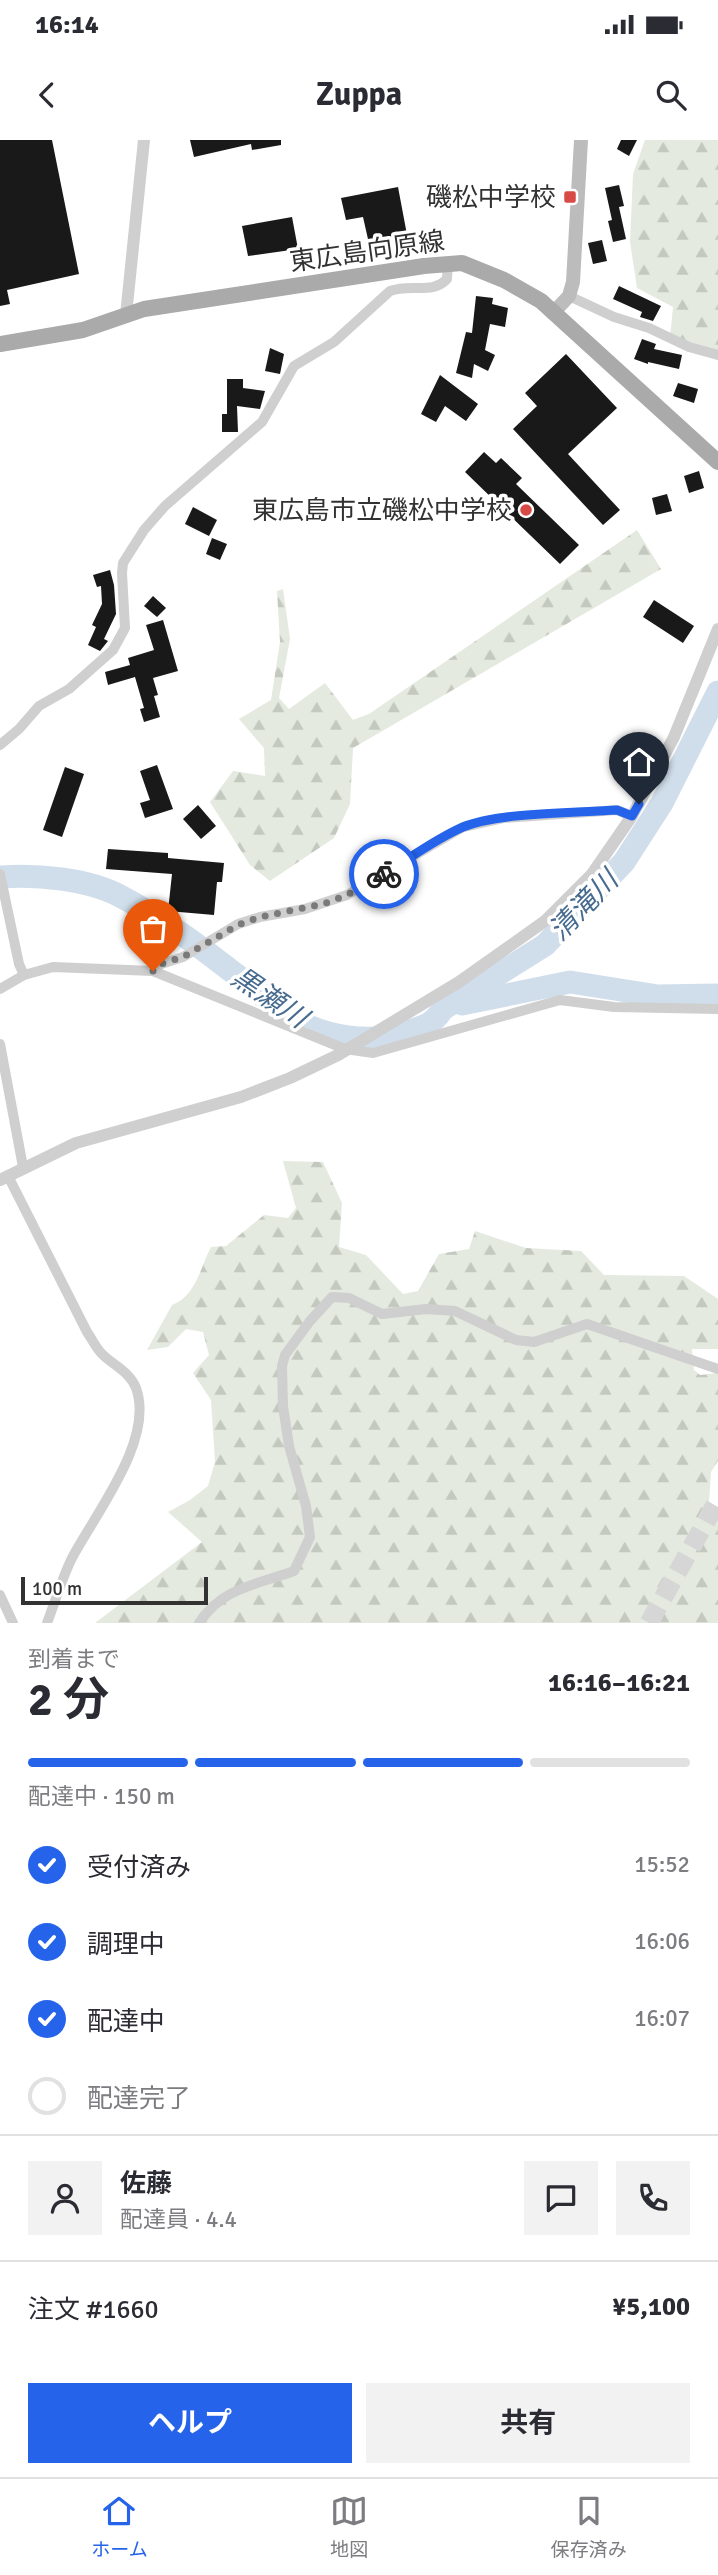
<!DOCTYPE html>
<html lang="ja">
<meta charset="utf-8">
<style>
body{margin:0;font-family:Signika,"Noto Sans JP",sans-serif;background:#f2f2f3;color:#2b2b33;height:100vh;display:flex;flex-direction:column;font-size:26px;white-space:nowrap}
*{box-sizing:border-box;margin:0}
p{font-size:23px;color:#7c7c81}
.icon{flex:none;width:38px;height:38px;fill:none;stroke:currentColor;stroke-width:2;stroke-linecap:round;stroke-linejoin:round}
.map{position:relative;height:1483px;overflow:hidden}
.drawer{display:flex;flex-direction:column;background:#fff;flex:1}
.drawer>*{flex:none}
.scale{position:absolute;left:21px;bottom:18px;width:187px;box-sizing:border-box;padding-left:7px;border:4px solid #323232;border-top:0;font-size:19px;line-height:24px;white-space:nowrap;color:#323232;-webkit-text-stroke:5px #fff;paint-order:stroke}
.pin{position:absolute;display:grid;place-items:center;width:60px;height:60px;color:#fff;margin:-72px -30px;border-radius:50% 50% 50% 0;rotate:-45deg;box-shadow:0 0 7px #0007}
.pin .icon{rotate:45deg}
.courier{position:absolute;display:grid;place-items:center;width:70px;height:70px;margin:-35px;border:5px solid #2563eb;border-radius:50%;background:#fff;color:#222;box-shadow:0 2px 9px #0007}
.summary em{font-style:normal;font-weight:700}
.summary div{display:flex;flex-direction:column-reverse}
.summary{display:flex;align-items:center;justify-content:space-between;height:119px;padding:0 28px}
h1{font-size:46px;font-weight:700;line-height:52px}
.bar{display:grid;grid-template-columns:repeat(4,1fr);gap:10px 7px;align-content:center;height:84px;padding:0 28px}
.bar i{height:9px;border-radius:5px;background:#e1e1e2}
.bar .current{background:#2563eb}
.bar p{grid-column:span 4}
.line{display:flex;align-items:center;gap:18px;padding:0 28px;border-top:2px solid #e1e1e2}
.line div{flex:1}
.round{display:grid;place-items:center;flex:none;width:74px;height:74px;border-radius:0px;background:#f2f2f3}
ol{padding:0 28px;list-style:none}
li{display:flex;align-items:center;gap:21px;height:77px}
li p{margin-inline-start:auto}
li .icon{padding:7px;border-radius:50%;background:#2563eb;color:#fff;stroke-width:4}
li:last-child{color:#7c7c81}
li i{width:38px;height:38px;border:4px solid #e1e1e2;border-radius:50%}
.cta{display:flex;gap:14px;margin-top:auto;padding:14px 28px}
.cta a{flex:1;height:80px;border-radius:0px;background:#2563eb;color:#fff;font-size:28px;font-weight:700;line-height:80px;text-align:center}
.cta a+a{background:#f2f2f3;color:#2b2b33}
.status{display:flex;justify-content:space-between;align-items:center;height:49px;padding:0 35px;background:#fff;direction:ltr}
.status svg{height:19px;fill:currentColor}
header{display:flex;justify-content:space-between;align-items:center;height:91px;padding:0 28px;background:#fff;font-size:32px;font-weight:700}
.tab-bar{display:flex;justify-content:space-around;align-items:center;height:98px;border-top:2px solid #e1e1e2;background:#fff;font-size:19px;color:#7c7c81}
.tab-bar a{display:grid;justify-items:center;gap:4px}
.tab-bar .current{color:#2563eb}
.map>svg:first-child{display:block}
</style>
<div class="status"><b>16:14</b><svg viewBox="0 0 49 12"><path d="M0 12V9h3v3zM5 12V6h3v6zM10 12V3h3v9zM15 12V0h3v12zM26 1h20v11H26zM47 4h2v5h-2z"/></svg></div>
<header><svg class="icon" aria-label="back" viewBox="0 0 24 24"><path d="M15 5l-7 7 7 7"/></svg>Zuppa<svg class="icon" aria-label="search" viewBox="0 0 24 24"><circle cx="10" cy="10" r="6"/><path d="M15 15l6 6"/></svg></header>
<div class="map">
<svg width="718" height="1483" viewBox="0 0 718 1483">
<defs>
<pattern id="forest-firs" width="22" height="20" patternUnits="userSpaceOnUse" patternTransform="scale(1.75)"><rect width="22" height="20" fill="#e4eadf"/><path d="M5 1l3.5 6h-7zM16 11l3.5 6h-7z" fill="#c4c9c0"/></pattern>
</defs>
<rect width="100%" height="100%" fill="#fff"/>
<g fill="url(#forest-firs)">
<polygon points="645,0 718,0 718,214 670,198 673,167 637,148 630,102 633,34"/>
<polygon points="637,390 661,429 353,608 350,664 334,698 270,741 250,725 210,662 233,631 265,636 264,608 239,579 271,560 280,502 277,451 283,449 290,499 279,558 289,569 325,543 353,580 369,574"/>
<path d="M 283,1021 L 323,1022 L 342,1063 L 339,1107 L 366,1115 L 403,1154 L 418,1151 L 439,1114 L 469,1109 L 475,1091 L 526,1108 L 581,1111 L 604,1135 L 684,1136 L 718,1159 L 718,1209 L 692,1209 L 694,1230 L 700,1235 L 718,1233 L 718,1321 L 711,1332 L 709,1363 L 718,1371 L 718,1483 L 95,1483 L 202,1402 L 168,1372 L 190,1360 L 208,1346 L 215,1322 L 211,1260 L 193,1233 L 209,1215 L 203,1192 L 186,1189 L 168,1207 L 147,1210 L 172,1165 C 196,1156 200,1128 211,1107 L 226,1106 L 264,1075 L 288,1078 L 296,1068 Z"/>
</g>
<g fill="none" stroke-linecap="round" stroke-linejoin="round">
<g stroke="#d0deeb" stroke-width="23">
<path d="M 0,737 C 36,734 88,739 120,756 C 166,780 207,812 248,844 C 263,855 278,870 295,879 C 325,897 370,904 403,893 C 423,886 431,887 443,869 L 545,805 L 624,722 L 662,663 L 718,552"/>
<polyline points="462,864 570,842 658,856 718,855"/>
</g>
</g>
<g fill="#191919">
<polygon points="0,0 52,0 79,134 7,150 10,164 0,166"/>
<polygon points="190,0 281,0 281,5 252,10 251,4 194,17"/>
<polygon points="621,0 637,0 629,16 617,9"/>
<polygon points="619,45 624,66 619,67 626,99 613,102 608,81 612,80 605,48"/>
<polygon points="398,47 408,100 370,108 363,77 346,80 341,58"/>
<polygon points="292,77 298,109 248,116 242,86"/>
<polygon points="602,100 607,121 593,124 588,103"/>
<polygon points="619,146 661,166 653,181 640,177 642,172 613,159"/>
<polygon points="476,156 493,158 492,164 508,168 505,187 490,184 485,210 495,215 488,231 474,224 472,238 456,233 466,192 472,193"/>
<polygon points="642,199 656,204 654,209 682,215 679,229 648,222 648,224 634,219"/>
<polygon points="270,208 284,214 280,234 265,231"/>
<polygon points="566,214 617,268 568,314 620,370 603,385 513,289 537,266 525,253"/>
<polygon points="440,235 478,264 466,281 445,266 436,282 421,274"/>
<polygon points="227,239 243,239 243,248 265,251 260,269 237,266 238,292 222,292 222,274 227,274"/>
<polygon points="678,243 698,249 694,263 673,256"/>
<polygon points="484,312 496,323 501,318 522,338 516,344 579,405 560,424 465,332"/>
<polygon points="699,331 704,348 689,353 684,336"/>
<polygon points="667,354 672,371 656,375 652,358"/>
<polygon points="193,367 217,380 209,396 185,384"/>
<polygon points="212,398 227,404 220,420 206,414"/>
<polygon points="110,430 114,445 116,474 104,499 108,501 100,511 88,505 96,487 92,485 102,464 101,446 97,447 93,435"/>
<polygon points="153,456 166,468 157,477 144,466"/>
<polygon points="654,460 694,486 683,503 643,477"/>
<polygon points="163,480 178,531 153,538 158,555 154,556 160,577 144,582 140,569 144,568 135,537 108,545 105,532 130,525 128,518 154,510 146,485"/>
<polygon points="157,625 173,669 145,678 140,663 150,660 140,631"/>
<polygon points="65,627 84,634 62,697 43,690"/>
<polygon points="198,665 216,686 201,699 183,679"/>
<polygon points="108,709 168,713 168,718 224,723 222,742 217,742 214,775 168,771 172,734 106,729"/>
</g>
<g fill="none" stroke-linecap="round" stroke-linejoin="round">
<polyline stroke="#d6d6d6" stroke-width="19" stroke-dasharray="19 10" stroke-linecap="butt" points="649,1483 718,1360"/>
<g stroke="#cfcfcf" stroke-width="10">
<polyline points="569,156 614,177 649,188 689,207 718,215"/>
<path d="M 0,605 L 19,589 L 39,566 L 69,549 L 113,510 L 125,488 L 122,433 L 123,423 L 144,390 L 165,366 L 262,282 L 294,226 L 334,202 L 390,151 C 411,143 432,155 447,139 L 448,122"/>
<polyline points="0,734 19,824 24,835"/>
<polyline points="153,831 161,824 183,817 238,784 260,777 305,769 347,755 463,687 503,678 617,670 632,676"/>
<polyline points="0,849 24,835 53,827 153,831 345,909 373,913 560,860 614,867 718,869"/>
<polyline points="0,904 23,1027"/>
<path d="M 8,1036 L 87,1192 C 92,1199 96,1208 102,1214 C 113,1225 130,1232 136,1248 C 155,1300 95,1374 72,1418 C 62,1438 55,1462 47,1483"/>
<polyline points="0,1455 13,1483"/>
<path d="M 199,1483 C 223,1447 256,1445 294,1431 L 310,1397 L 306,1366 L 289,1306 L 283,1266 L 282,1226 L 285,1215 L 310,1181 L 332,1157 L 349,1158 L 382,1174 L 426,1169 L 455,1171 L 516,1200 L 534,1202 L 587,1184 L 718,1229"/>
</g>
<g stroke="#cfcfcf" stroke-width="12">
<polyline points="126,175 144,0"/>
<polyline points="0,1040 76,1003 241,957 290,938 338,915 459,842 545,781 592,734 632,676 674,597 718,489"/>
</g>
<polyline stroke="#bcbcbc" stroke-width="14" points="554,172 569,156 573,142 581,0"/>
<polyline stroke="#aaa" stroke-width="16" points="0,204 83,190 144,169 424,126 462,123 504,140 541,161 718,322"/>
</g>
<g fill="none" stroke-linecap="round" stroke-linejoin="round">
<polyline stroke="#7a7a7a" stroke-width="7" stroke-dasharray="0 12.6" points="153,831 161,824 183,817 238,785 260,777 323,764 347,755 384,734"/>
<path stroke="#2563eb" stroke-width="9" d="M 384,734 C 409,719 435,699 463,687 C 500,672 575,673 617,670 L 632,676 L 639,664"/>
</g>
<g fill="#d74a46" stroke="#fff" stroke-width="2.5">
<rect x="563" y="50" width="14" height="14" rx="3.5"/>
<circle cx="526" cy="370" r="7"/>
</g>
<g text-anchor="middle" stroke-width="7" stroke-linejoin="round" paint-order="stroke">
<g font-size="26" fill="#323232" stroke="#fff" text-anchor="end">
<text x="556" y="66">磯松中学校</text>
<text x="512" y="379">東広島市立磯松中学校</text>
</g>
<g font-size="26" fill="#323232" stroke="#fff">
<text transform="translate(367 111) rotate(-8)" y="9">東広島向原線</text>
</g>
<g font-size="28" font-style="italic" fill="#466b8f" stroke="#fff">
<text transform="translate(583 765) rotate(-46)" y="10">清滝川</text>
<text transform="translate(270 857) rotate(34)" y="10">黒瀬川</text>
</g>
</g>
</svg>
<div class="scale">100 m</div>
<div class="pin" style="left:153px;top:831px;background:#ea580c"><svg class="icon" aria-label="bag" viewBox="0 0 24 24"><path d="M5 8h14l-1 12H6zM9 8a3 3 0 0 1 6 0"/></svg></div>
<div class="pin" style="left:639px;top:664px;background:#1f2937"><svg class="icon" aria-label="home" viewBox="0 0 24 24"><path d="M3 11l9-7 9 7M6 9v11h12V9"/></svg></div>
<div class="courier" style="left:384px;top:734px"><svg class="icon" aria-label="bike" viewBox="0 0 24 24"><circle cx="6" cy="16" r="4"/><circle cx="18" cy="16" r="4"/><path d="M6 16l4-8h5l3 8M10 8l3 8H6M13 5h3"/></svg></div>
</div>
<section class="drawer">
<div class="summary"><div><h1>2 分</h1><p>到着まで</p></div><em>16:16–16:21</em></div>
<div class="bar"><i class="current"></i><i class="current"></i><i class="current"></i><i></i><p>配達中 · 150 m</p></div>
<ol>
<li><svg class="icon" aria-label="check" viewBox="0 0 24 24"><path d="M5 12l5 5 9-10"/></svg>受付済み<p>15:52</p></li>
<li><svg class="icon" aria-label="check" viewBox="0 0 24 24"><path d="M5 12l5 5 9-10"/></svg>調理中<p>16:06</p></li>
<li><svg class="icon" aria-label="check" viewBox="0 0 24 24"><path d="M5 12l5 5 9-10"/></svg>配達中<p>16:07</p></li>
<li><i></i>配達完了</li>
</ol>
<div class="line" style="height:126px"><a class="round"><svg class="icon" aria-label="person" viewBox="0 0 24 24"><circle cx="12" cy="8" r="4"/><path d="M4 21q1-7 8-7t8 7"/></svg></a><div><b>佐藤</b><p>配達員 · 4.4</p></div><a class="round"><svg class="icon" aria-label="chat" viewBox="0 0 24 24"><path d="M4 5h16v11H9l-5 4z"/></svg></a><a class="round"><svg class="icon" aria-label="phone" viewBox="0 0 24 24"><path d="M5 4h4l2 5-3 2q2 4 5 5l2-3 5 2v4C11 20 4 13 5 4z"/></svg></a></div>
<div class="line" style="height:91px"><div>注文 #1660</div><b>¥5,100</b></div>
<div class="cta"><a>ヘルプ</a><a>共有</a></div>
</section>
<nav class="tab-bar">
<a class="current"><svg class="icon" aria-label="home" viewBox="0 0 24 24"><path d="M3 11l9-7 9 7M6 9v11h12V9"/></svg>ホーム</a>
<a><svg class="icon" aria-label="map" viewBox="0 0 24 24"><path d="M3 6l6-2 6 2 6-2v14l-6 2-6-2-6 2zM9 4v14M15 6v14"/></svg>地図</a>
<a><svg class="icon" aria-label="saved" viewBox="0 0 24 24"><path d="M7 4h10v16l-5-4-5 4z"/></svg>保存済み</a>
</nav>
